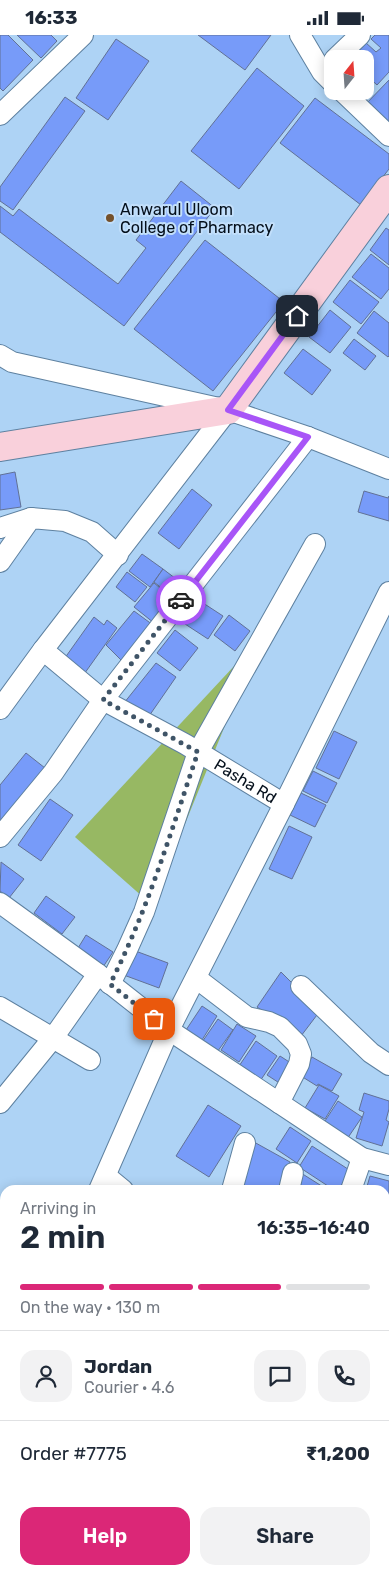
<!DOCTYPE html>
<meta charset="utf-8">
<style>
body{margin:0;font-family:Rubik,sans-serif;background:#f2f2f3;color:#1f2937;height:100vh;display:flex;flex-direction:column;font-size:19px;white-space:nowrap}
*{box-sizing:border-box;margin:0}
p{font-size:16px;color:#747a83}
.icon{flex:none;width:28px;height:28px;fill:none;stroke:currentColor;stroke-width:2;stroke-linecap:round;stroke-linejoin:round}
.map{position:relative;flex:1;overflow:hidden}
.side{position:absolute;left:0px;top:1150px;width:390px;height:390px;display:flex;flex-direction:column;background:#fff;border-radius:15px 15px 0 0;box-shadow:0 2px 12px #0003}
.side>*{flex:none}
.needle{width:32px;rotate:17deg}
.tools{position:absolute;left:324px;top:15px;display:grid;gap:10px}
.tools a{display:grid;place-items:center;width:50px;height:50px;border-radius:10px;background:#fff;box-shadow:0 2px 12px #0003;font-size:25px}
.pin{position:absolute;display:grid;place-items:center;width:42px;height:42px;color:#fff;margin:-21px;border-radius:10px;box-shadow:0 2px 8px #0006}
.courier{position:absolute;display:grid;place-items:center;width:50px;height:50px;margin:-25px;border:4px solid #a855f7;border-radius:50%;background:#fff;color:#222;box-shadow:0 1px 6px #0007}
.head em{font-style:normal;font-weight:600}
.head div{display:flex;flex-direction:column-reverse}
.head{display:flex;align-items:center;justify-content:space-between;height:85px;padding:0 20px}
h1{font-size:32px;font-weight:600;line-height:38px}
.bar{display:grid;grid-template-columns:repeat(4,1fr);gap:8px 5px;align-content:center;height:60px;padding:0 20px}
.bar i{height:6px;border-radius:4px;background:#e0e1e3}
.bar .selected{background:#db2777}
.bar p{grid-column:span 4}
.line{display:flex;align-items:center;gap:12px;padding:0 20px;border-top:1px solid #e0e1e3}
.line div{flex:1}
.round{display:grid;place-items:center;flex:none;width:52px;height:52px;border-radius:15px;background:#f2f2f3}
.button{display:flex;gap:10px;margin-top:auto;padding:10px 20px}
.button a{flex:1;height:58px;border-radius:15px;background:#db2777;color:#fff;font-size:20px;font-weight:600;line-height:58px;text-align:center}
.button a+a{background:#f2f2f3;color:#1f2937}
.status{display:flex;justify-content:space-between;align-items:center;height:35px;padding:0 25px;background:#fff;direction:ltr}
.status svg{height:14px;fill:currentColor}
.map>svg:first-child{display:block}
</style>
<div class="status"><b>16:33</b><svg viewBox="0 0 49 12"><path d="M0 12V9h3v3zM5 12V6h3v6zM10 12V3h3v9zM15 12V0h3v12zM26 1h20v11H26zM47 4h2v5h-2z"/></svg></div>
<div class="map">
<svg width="389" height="1540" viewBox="0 0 389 1540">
<rect width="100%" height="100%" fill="#aed3f5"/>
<polygon fill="#97b863" points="261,602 152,870 75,802"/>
<g fill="#779bf9" stroke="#617196">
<polygon points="0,0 8,0 33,25 3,56 0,53"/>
<polygon points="17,0 51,0 57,6 41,23"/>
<polygon points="198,0 271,0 245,35"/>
<polygon points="375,0 389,0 389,37 377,50 365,39 365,24 348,24 365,7 376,17 381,13 371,4"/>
<polygon points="116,4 149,26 108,85 76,63"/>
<polygon points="257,33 304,71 239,154 191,116"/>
<polygon points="389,45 389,97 363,72"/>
<polygon points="65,62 85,76 13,175 0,166 0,152"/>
<polygon points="315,63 389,119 389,134 361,170 280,108"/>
<polygon points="181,146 215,173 124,291 0,197 0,171 13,181 19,174 118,249 146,213 136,205"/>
<polygon points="386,193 389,195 389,230 370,215"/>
<polygon points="205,205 284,267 213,356 134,294"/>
<polygon points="371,219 389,233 389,254 381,264 352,242"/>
<polygon points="350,245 379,267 361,289 333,267"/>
<polygon points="330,275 351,292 330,318 309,302"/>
<polygon points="374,276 389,288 389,321 388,322 357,298"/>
<polygon points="354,304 376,321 365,335 343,318"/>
<polygon points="303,314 331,335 312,360 284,338"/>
<polygon points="15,437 21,472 0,475 0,440"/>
<polygon points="192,454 212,470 179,514 158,498"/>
<polygon points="364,456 388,463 389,461 389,486 358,477"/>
<polygon points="142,519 163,534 150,552 129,536"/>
<polygon points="163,534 184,550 174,563 154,547"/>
<polygon points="127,537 147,552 135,567 116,552"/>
<polygon points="154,548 165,557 157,566 166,574 154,588 134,572"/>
<polygon points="200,566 223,581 208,604 185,589"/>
<polygon points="134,576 153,590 124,628 106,610"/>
<polygon points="229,580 250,596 235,616 214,600"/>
<polygon points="94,582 104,590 107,585 117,593 82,642 62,627"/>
<polygon points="175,595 198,613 180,636 157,618"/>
<polygon points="156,628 176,642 147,684 124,668"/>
<polygon points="334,696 357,707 339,744 316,733"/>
<polygon points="26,718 45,733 0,789 0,750"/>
<polygon points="313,736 337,748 327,768 303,756"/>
<polygon points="301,758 326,770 315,792 290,780"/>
<polygon points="50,764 73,780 41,826 18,810"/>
<polygon points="289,791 312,802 292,844 269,834"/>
<polygon points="1,827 24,844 9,863 0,856"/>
<polygon points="46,861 75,882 62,899 34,878"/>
<polygon points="86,900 113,917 101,935 75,918"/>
<polygon points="130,914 168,928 159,953 121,939"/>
<polygon points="281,937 320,976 301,1001 257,972"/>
<polygon points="202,971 217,981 202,1005 186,995"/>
<polygon points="218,984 233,995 215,1020 200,1010"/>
<polygon points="237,989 256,1001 239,1027 221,1015"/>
<polygon points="256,1006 277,1021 258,1049 237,1034"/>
<polygon points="280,1021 297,1032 284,1051 267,1040"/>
<polygon points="312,1022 342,1039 332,1056 318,1049 317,1051 301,1041"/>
<polygon points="319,1050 339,1061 325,1084 305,1073"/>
<polygon points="364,1058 389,1066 389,1074 386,1085 389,1087 382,1111 356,1103 364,1077 359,1075"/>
<polygon points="338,1066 362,1082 347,1104 323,1089"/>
<polygon points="208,1070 241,1091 209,1142 176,1121"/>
<polygon points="290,1092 311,1106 297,1128 276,1114"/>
<polygon points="254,1107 290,1127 283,1155 241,1155"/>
<polygon points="312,1111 351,1136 338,1155 334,1155 299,1132"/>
<polygon points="301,1138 328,1155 297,1155"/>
<polygon points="370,1141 389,1146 389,1215 385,1214 385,1155 366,1155"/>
<polygon points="5,1349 5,1380 0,1377 0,1358"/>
<polygon points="0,1393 5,1394 5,1449 0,1447"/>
<polygon points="64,1535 124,1535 122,1540 63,1540"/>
<polygon points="158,1535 172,1535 189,1540 156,1540"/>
</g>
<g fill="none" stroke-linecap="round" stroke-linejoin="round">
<g stroke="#5e81a0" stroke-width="22">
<g id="street">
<polyline points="300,0 322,37 332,47"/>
<polyline points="335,24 360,0"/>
<polyline points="342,56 389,101"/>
<polyline points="0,80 83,0"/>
<polyline points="0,320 12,327 228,375 308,402 389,434"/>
<polyline points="0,493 31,483"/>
<polyline points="0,527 31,483 65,486 92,497 118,520"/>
<path id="s1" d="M 43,615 L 103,665 L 185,709 L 284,769"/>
<polyline points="0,674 43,615 228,375"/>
<polyline points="0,802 53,738 103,665 308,402"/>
<polyline points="0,868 98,939 169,995 362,1123 389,1130"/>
<polyline points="196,943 247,982 269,987 280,992 297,1009 301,1019 299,1029 279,1068"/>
<polyline points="110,949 127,915 144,877 198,717 315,509"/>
<polyline points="301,951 371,1018 389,1030"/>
<polyline points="0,972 90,1025"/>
<polyline points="0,1068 53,1003 98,939"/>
<polyline points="106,1141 123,1155"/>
<polyline points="99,1155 169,995 284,769 389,557"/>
<polyline points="232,1155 245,1108"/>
<polyline points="289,1155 293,1138"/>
<polyline points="351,1155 362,1123"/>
<polyline points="0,1183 5,1186"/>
<polyline points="385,1216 389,1217"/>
<polyline points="0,1458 5,1460"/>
<polyline points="259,1535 260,1540"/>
<polyline points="140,1540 142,1535"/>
</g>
</g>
<g stroke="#5e81a0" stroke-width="30">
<polyline id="secondary" points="0,412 228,375 389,154"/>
</g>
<use href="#street" stroke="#fff" stroke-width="20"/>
<use href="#secondary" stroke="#f9d0db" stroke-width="28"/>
</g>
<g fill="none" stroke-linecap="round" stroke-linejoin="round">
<path stroke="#3f5467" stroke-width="5" stroke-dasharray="0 9" d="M 154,984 L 110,949 C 148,875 171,796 198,717 L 103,665 L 181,565"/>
<polyline stroke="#a855f7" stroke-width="6" points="181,565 308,402 228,375 297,281"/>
</g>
<circle fill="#75512b" stroke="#c2dffb" stroke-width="2" cx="110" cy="183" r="5"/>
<g text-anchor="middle" stroke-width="4" stroke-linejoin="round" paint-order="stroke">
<g font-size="16" fill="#040f1b" stroke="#c2dffb" text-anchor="start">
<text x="120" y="180">Anwarul Uloom<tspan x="120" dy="18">College of Pharmacy</tspan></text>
</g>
<g font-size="16" fill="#040f1b" stroke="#c2dffb">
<text dy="6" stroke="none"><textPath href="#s1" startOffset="242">Pasha Rd</textPath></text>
</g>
</g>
</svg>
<div class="tools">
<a><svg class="needle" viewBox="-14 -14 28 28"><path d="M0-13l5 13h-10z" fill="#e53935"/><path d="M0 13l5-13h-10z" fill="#747a83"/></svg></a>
</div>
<div class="pin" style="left:154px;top:984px;background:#ea580c"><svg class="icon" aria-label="bag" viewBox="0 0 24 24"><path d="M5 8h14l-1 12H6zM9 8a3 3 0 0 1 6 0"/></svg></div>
<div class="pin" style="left:297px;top:281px;background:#1f2937"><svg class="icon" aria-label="home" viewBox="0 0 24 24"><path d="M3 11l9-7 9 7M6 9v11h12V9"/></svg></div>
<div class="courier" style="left:181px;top:565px"><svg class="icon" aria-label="car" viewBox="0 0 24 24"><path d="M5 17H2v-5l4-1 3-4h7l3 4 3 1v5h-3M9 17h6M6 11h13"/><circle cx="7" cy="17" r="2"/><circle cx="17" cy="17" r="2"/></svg></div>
<section class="side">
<div class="head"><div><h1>2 min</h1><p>Arriving in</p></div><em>16:35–16:40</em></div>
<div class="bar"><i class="selected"></i><i class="selected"></i><i class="selected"></i><i></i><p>On the way · 130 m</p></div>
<div class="line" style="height:90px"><a class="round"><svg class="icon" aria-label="person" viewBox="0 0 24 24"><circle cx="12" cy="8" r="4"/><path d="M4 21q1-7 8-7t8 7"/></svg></a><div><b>Jordan</b><p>Courier · 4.6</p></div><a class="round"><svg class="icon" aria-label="chat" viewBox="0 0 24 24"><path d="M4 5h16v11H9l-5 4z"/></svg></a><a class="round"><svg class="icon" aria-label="phone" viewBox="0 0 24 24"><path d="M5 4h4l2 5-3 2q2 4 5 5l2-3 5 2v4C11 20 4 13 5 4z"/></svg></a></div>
<div class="line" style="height:65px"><div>Order #7775</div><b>₹1,200</b></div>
<div class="button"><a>Help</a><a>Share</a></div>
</section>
</div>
